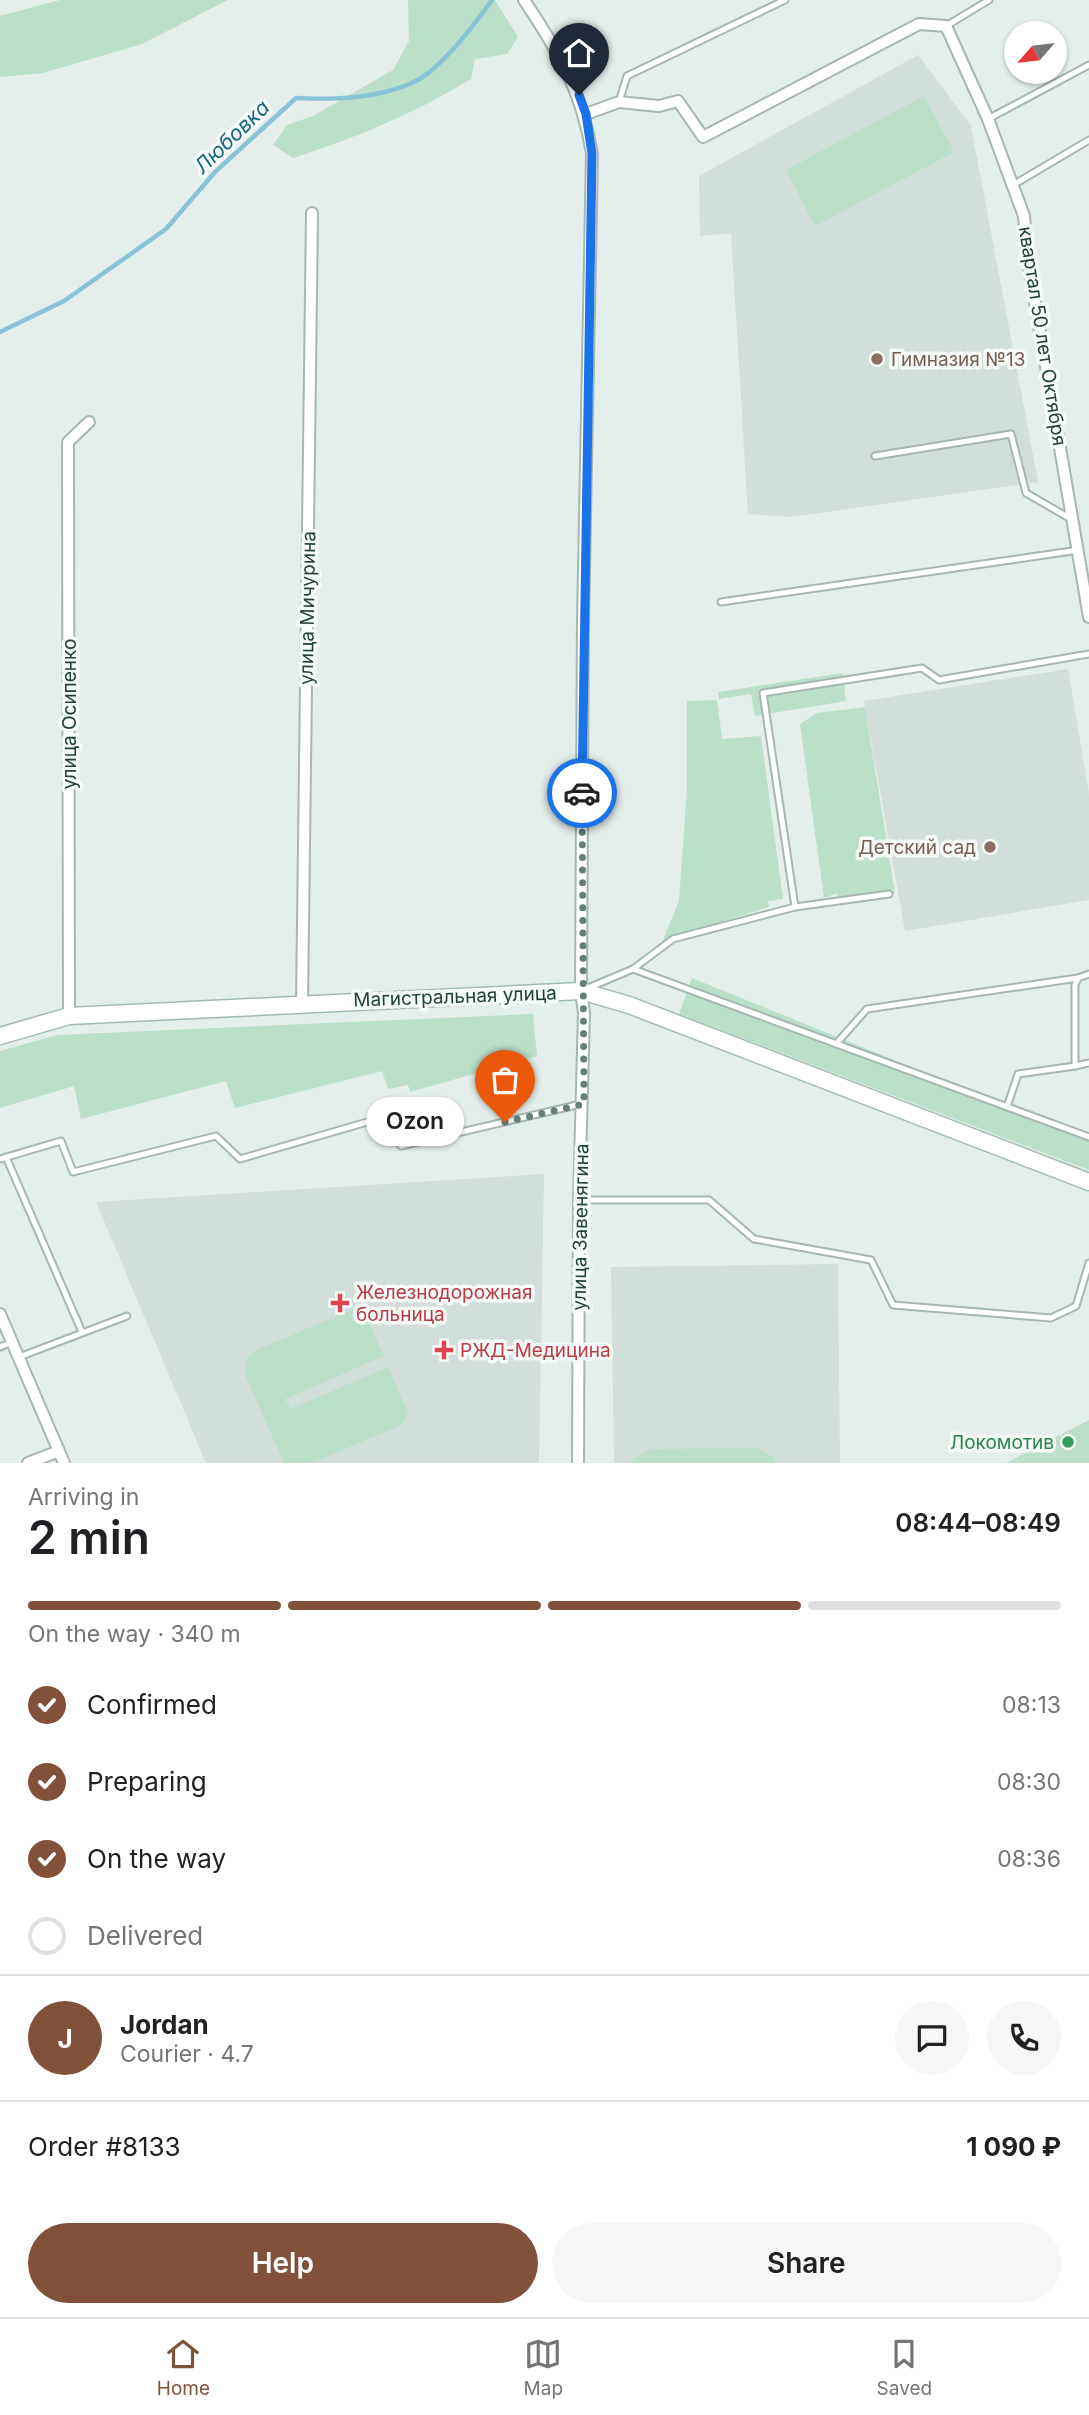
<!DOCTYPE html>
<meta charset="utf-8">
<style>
body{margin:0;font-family:Inter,sans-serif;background:#f6f6f6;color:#202124;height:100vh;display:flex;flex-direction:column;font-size:26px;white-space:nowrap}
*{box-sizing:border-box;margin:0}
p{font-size:23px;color:#757577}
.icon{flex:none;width:38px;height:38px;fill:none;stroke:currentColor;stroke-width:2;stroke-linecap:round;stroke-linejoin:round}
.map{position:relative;height:1463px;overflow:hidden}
.details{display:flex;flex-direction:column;background:#fff;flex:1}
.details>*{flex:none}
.needle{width:46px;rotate:242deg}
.buttons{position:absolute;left:1004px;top:21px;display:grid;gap:14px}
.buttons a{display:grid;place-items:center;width:63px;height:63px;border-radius:50%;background:#fff;box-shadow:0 2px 5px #0004;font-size:35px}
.pin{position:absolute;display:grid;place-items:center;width:60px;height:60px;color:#fff;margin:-72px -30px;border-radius:50% 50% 50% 0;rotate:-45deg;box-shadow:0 0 7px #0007}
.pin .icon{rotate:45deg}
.courier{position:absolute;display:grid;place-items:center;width:70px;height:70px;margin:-35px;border:5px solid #1a73e8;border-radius:50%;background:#fff;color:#222;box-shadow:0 2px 9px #0007}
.bubble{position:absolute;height:49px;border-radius:24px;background:#fff;box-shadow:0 2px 5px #0004;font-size:23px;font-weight:600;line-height:49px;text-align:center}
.head em{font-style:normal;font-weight:600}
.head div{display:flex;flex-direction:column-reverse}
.head{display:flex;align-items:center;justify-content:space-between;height:119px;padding:0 28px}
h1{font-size:46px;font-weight:600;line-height:52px}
.bar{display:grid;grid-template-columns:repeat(4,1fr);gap:10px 7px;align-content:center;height:84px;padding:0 28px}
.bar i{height:9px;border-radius:5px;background:#e0e0e0}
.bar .on{background:#82513a}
.bar p{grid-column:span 4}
.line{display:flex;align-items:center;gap:18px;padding:0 28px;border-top:2px solid #e0e0e0}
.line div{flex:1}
.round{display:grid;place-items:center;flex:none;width:74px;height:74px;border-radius:37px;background:#f6f6f6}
ol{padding:0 28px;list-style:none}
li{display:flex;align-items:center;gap:21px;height:77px}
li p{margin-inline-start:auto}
li .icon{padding:7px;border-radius:50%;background:#82513a;color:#fff;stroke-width:4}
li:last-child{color:#757577}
li i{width:38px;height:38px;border:4px solid #e0e0e0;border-radius:50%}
.action{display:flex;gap:14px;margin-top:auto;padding:14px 28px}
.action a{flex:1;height:80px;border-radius:42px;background:#82513a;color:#fff;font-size:28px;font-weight:600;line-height:80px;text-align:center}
.action a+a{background:#f6f6f6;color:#202124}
.menu{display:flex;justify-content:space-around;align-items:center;height:98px;border-top:2px solid #e0e0e0;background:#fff;font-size:19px;color:#757577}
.menu a{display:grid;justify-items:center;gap:4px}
.menu .on{color:#82513a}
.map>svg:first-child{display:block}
</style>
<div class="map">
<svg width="1089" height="1463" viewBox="0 0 1089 1463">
<rect width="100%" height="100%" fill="#e4eeea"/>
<g fill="#d2deda">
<polygon points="918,55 971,126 1038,482 791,517 748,514 731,233 700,236 699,176"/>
<polygon points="1068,669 1089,794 1089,900 905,931 864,701"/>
<polygon points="544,1174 539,1463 206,1463 96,1202"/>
<polygon points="838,1264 840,1463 614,1463 611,1267"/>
</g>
<g fill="#bbe0c9">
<polygon points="60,0 228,0 142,44 43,73 0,77 0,16"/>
<path d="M 408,0 L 495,0 L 518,37 L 507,54 L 475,59 L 471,79 C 415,113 356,138 293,158 L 273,145 L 287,125 L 313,116 L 393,70 L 409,41 Z"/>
<polygon points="924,96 954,152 815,226 786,170"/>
<polygon points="843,673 846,701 755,716 751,694 719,699 718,692"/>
<polygon points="717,700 722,739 761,736 783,899 768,901 769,907 688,932 661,945 679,901 687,788 687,701"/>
<polygon points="865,707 895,893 838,902 837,893 824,898 800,724 817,713"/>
<polygon points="692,978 1089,1139 1089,1170 679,1014"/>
<polygon points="533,1014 537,1056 410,1092 408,1085 388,1089 382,1071 235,1108 226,1081 81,1119 74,1086 0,1108 0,1051 57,1035"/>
<polygon points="352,1310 363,1310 384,1356 285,1399 291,1409 388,1367 407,1410 406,1420 395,1428 311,1463 284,1463 244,1372 247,1359 256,1350"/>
<polygon points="1089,1420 1089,1463 1006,1463"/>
<polygon points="756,1448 774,1457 776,1463 630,1463 636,1456 652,1449"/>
</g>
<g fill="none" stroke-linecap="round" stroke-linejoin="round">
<path stroke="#89c3d6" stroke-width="4.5" d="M 0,332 L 64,301 L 166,229 L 215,172 L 296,98 C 334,100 378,99 414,82 C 440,70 475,24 492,0"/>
<g stroke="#a6b7b2" stroke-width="9">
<g id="lane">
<polyline points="946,26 989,0"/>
<polyline points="619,102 627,76 785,0"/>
<polyline points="988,119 1089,65"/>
<polyline points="1013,185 1089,140"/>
<polyline points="875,456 1011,434 1026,493 1071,519"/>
<polyline points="721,602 1079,550"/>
<polyline points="795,907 763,693 922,668 939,680 1089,654"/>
<polyline points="633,969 1089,1137"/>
<polyline points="588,988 633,969 673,939 795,907 889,894"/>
<polyline points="836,1044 867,1009 1078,978"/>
<polyline points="1075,1066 1089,1063"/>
<polyline points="1007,1107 1018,1074 1075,1066 1075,985 1078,978 1089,974"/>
<polyline points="6,1157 82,1332"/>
<polyline points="0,1159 61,1141 73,1172 216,1136 240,1159 374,1120 401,1146 581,1104"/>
<polyline points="580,1200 709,1200 754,1239 871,1260 893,1305 1051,1318 1076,1306 1089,1263"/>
<polyline points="0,1347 12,1342"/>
<polyline points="19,1357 127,1316"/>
</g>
</g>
<g stroke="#a6b7b2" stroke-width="14">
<g id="street">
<path d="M 524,0 C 559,52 582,91 592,154 L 583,620 L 581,991 L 584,1013 L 579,1200 L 578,1463"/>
<polyline points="586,114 619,102 659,106 678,101 703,137 919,24 946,26 988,119 1024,216 1028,261 1089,617"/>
<polyline points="302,1003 312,213"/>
<polyline points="69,1016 68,442 89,422"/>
<polyline points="0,1314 64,1463"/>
<polyline points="28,1463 59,1451"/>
</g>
</g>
<g stroke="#a1bbb4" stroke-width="19">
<polyline id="secondary" points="0,1036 69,1016 581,991 629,1005 1089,1182"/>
</g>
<use href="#lane" stroke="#fff" stroke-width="5"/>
<use href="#street" stroke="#fff" stroke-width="10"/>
<use href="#secondary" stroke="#fff" stroke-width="16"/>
</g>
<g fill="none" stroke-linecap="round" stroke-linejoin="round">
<polyline stroke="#667e78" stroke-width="7" stroke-dasharray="0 12.6" points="505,1122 584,1104 582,793"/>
<polyline stroke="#1a73e8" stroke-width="9" points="579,95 586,114 592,154 582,793"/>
</g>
<g fill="#8d6e63" stroke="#f5faf8" stroke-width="2.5">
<circle cx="877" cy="359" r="7"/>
<circle cx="990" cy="847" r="7"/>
</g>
<g fill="#e0444e" stroke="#f5faf8" stroke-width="2.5">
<path d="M336.5 1292.5h7v7h7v7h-7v7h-7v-7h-7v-7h7z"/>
<path d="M440.5 1339.5h7v7h7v7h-7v7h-7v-7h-7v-7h7z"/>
</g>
<circle fill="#2e9e5b" stroke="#f5faf8" stroke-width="2.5" cx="1068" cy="1442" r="7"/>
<g text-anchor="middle" stroke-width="7" stroke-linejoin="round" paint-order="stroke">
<g font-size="19" fill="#22413b" stroke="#f5faf8">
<text transform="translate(1043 336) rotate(81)" y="7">квартал 50 лет Октября</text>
<text transform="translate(307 608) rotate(-89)" y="7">улица Мичурина</text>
<text transform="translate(69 714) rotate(-90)" y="7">улица Осипенко</text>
<text transform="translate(455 996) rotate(-2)" y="7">Магистральная улица</text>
<text transform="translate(580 1227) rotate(-89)" y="7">улица Завенягина</text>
</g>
<g font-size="19" fill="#785e54" stroke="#f5faf8" text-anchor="start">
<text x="891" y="366">Гимназия №13</text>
<text x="976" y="854" text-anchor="end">Детский сад</text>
</g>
<g font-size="19" fill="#be3a42" stroke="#f5faf8" text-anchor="start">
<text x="356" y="1299">Железнодорожная<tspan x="356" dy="22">больница</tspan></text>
<text x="460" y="1357">РЖД-Медицина</text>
</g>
<g font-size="19" fill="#27864d" stroke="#f5faf8" text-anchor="end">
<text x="1054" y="1449">Локомотив</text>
</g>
<g font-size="21" font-style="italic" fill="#176782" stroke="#f5faf8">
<text transform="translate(232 137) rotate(-44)" y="7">Любовка</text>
</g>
</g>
</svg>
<div class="buttons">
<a><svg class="needle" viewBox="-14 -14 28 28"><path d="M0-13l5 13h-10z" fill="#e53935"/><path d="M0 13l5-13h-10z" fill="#757577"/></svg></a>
</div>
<div class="pin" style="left:505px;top:1122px;background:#ea580c"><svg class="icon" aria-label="bag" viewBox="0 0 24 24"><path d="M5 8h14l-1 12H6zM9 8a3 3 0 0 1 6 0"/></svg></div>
<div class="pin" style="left:579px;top:95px;background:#1f2937"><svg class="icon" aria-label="home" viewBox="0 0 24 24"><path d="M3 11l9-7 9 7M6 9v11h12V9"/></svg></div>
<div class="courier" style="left:582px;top:793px"><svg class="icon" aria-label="car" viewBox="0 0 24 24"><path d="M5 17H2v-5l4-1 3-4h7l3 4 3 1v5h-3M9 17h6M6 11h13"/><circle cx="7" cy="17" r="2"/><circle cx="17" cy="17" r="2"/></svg></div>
<div class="bubble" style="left:366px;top:1097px;width:98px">Ozon</div>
</div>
<section class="details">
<div class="head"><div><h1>2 min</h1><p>Arriving in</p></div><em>08:44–08:49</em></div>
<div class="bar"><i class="on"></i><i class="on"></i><i class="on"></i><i></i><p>On the way · 340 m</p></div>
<ol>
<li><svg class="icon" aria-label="check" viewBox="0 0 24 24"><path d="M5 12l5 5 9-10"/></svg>Confirmed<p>08:13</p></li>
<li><svg class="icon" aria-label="check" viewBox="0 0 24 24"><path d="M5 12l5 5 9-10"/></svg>Preparing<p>08:30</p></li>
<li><svg class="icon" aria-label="check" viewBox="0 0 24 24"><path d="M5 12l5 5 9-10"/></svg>On the way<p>08:36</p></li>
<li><i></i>Delivered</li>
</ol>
<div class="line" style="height:126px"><b class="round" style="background:#82513a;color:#fff">J</b><div><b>Jordan</b><p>Courier · 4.7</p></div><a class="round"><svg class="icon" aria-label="chat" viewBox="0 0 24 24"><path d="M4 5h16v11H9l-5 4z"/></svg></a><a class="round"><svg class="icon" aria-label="phone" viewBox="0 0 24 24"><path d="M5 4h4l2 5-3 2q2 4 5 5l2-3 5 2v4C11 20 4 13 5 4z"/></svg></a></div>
<div class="line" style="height:91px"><div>Order #8133</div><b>1 090 ₽</b></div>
<div class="action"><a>Help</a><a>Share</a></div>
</section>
<nav class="menu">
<a class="on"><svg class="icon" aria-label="home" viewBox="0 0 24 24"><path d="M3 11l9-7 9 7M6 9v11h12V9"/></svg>Home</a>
<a><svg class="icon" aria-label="map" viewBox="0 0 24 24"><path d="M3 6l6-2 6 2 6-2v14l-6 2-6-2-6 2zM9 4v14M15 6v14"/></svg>Map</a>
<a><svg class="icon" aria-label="saved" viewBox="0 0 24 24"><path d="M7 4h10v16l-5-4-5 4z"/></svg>Saved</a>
</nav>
